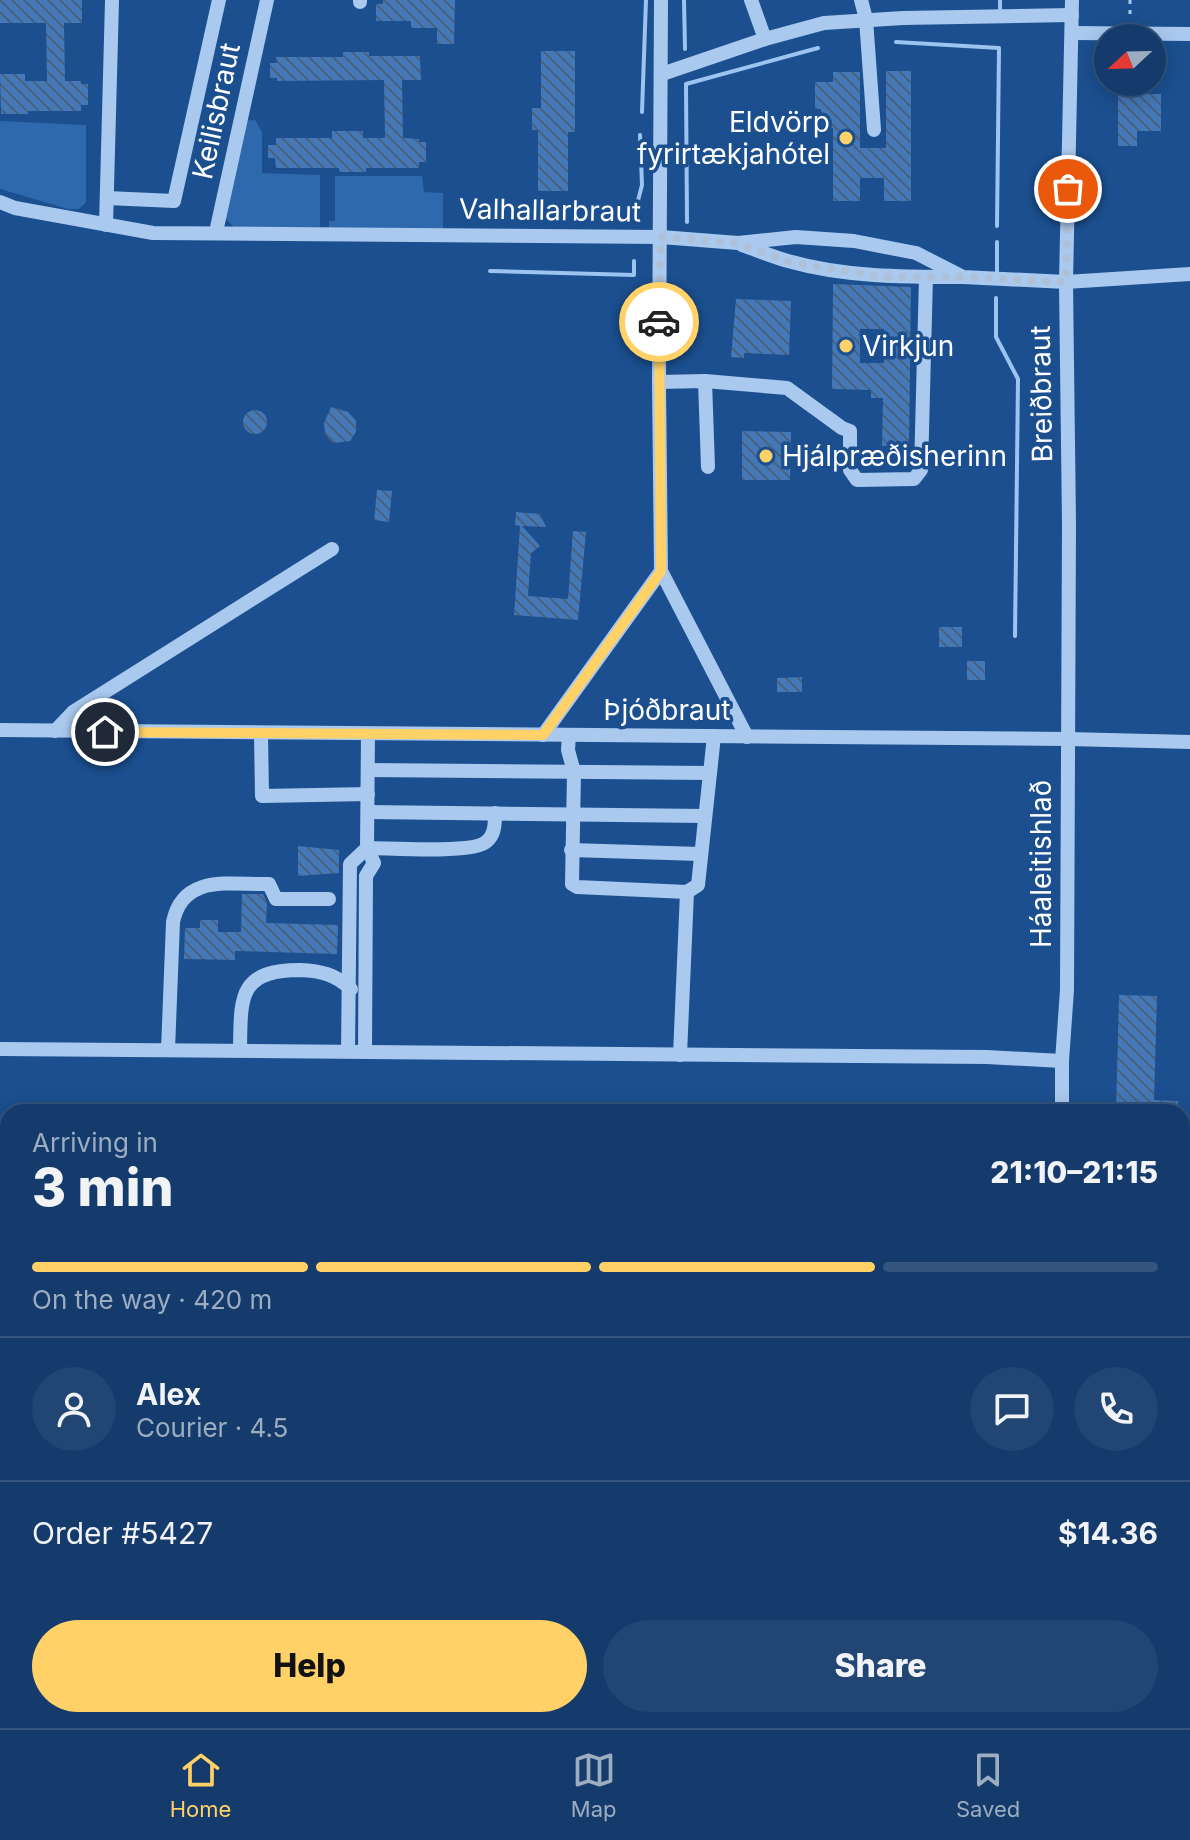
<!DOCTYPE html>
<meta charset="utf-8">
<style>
body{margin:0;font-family:Inter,sans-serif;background:#214673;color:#f1f3f6;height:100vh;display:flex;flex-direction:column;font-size:30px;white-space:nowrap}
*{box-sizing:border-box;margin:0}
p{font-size:26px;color:#9dadc1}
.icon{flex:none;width:44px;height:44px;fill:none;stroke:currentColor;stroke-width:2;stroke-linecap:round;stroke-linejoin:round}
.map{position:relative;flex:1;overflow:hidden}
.sheet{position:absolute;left:0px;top:1104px;width:1190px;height:624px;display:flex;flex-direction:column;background:#143b6b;border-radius:24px 24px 0 0;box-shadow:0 4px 20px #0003,0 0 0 2px #33557e}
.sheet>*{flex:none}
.needle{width:52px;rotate:248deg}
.tools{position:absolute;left:1094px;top:24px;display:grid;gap:16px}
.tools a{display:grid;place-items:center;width:72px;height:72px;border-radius:50%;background:#143b6b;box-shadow:0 4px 20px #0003,0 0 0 2px #33557e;font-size:40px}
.pin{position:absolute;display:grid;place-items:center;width:68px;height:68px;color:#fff;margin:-34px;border:4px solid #fff;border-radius:50%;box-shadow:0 2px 8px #0007}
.courier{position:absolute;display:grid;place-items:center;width:80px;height:80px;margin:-40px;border:6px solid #ffd166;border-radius:50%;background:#fff;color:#222;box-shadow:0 2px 10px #0007}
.overview em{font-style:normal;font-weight:800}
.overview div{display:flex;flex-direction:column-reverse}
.overview{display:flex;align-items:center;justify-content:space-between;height:136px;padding:0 32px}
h1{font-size:52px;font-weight:800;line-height:60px}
.bar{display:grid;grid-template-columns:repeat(4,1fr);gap:12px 8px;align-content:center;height:96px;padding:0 32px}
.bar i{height:10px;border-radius:6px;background:#33557e}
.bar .current{background:#ffd166}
.bar p{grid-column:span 4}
.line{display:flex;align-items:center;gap:20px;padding:0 32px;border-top:2px solid #33557e}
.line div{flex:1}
.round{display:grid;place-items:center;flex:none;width:84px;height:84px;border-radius:42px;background:#214673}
.action{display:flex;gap:16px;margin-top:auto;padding:16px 32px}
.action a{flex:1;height:92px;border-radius:48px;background:#ffd166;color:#111;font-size:32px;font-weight:800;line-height:92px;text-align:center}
.action a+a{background:#214673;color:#f1f3f6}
.dock{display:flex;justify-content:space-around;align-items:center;height:112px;border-top:2px solid #33557e;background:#143b6b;font-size:22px;color:#9dadc1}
.dock a{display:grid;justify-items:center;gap:4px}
.dock .current{color:#ffd166}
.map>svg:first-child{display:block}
</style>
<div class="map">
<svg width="1190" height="1728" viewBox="0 0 1190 1728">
<defs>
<pattern id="building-back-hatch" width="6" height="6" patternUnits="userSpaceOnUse" patternTransform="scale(2)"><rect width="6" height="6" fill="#4478b7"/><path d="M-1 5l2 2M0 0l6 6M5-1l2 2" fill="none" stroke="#486282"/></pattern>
</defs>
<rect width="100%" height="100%" fill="#1b4f8f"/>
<g fill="#2e69ad">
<polygon points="255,120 262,132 262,173 320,175 320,227 234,227 224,217 222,202 231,130 240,121"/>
<polygon points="0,121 86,125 86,202 79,209 68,209 0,189"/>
<polygon points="335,176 422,176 424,192 443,193 443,229 329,228 329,221 335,221"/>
</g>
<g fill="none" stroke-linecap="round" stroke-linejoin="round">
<g stroke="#9cc4f0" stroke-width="4">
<polyline points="684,0 685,49"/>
<polyline points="1000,9 1000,0"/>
<polyline points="896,42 999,48 997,226"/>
<polyline points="642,112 646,0"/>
<polyline points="633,220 642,185 640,135"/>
<polyline points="687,222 686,84 818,48"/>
<polyline points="490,271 634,275 634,261"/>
<polyline points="997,272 997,242"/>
<polyline points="996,298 996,337 1018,379 1015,636"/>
</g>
<g stroke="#8da7c7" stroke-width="38">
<polyline points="0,1292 8,1292"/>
<polyline points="1054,1728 1054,1720"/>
</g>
</g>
<g fill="url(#building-back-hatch)" fill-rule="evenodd">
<polygon points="0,0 82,0 82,23 64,23 65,81 81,81 81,84 88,84 88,105 81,105 81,111 28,111 28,114 1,114 0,74 25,74 25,81 47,81 46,23 0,23"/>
<polygon points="383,0 455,0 454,44 437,44 437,28 411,28 411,21 376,21 376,4 383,4"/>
<polygon points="541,51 575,51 575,132 568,132 568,191 538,191 538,130 532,130 532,108 541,108"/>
<polygon points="343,52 369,52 369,56 420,56 421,80 402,80 403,138 419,139 419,142 426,142 426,162 419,162 419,168 366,168 366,172 339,172 339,168 276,168 275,158 268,158 268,145 276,145 276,138 332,138 332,131 363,131 363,138 385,138 384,80 277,81 277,78 270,78 270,63 277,63 276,57 343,57"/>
<polygon points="886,71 911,71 911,201 884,201 884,178 860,178 860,201 833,201 833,128 822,128 821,109 815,109 815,82 833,82 833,72 860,72 860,148 886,148"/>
<polygon points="1118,82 1138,82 1138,94 1161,94 1161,131 1137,131 1137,146 1118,146"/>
<path d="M 833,284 L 911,287 L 909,446 L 882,446 L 883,398 L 871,398 L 871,390 L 832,389 ZM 860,329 L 884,329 L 884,363 L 860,363 Z"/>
<polygon points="736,299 791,301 789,355 744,353 744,358 731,357"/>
<polygon points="331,407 348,412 356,421 356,432 350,441 333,443 325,434 324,423"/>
<circle cx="255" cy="422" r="12"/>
<polygon points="742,431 791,432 790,480 742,480"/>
<polygon points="377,490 392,491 389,522 374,520"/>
<polygon points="516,512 540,514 546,527 522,526 540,546 531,553 528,596 568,599 573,531 586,532 578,620 514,615 520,526 515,525"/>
<rect x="939" y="627" width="23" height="20"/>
<rect x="967" y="661" width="18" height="19"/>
<polygon points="802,677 802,692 777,692 777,678"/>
<polygon points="298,846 339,850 339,873 298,876"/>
<polygon points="242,894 263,894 267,903 266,923 338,925 337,954 235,951 235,960 184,959 185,928 200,928 200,920 218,920 218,932 241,932"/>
<polygon points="1119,995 1157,996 1154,1100 1178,1101 1178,1112 1116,1112"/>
</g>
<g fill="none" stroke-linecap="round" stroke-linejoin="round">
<polyline stroke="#a9c9ee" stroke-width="3" stroke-dasharray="4 6" stroke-linecap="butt" points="1130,0 1130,20"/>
<g stroke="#a9c9ee" stroke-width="14">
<polyline points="661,0 659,382 661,571 747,737"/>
<polyline points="751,0 765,39"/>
<polyline points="861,0 866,19 874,130"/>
<polyline points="360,2 360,0"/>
<polyline points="1072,33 1190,34"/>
<polyline points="662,74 765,39 824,23 903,18 1072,15"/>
<polyline points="107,198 174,201 219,0"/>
<polyline points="0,202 15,208 153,233 661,237 738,243 796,237 854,241 916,253 963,277 1066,282 1190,274"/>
<polyline points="106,225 112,1"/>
<polyline points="216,232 267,0"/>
<path d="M 742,245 C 757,250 773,257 788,261 C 844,277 903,277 961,277"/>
<polyline points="705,381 708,467"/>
<polyline points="659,382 705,381 787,388 842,428 850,431 850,470 857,480 914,479 921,470 926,277"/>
<polyline points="0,730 1068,739 1190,742"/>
<polyline points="55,731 73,712 332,549"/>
<polyline points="261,733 262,796 368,794"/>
<polyline points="543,735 661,571"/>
<polyline points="569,735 568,750 574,772 572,884 577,887 687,892 698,885 714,736"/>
<polyline points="368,770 710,773"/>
<polyline points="368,812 705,816"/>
<polyline points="571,850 700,854"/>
<polyline points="0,1049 987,1057 1062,1061 1062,1112"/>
<path d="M 168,1050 L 173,922 C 183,873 231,885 269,884 L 276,899 L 329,899"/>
<path d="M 240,1050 C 241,999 237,970 300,970 C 321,971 335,974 351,989"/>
<path d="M 348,1051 L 350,864 L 367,848 C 390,848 472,854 486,842 C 495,835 495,824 495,813"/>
<polyline points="365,1051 366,876 374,863 367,848 368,734"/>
<polyline points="680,1055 687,892"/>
<polyline points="1062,1061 1067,990 1069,524 1066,282 1072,0"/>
<polyline points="0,1388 8,1388"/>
<polyline points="1182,1418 1190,1418"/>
<polyline points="0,1569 8,1569"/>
<polyline points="0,1679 8,1680"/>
<polyline points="125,1728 126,1720"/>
</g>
</g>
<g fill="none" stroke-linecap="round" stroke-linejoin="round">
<polyline stroke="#afc1d8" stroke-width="8" stroke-dasharray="0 14.4" points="659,322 661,237 738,243 789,262 882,277 963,277 1066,282 1068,189"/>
<polyline stroke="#ffd166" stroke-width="10" points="105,732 543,735 661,571 659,322"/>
</g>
<g fill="#ffd166" stroke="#1b4f8f" stroke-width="3">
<circle cx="846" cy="138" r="8"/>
<circle cx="846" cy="346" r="8"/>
<circle cx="766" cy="456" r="8"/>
</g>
<g text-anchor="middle" stroke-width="7" stroke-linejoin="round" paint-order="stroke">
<g font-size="28" fill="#fff" stroke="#1b4f8f">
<text transform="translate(216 111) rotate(-78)" y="10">Keilisbraut</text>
<text transform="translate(550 210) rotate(1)" y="10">Valhallarbraut</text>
<text transform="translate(1041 394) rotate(-91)" y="10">Breiðbraut</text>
<text x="667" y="720">Þjóðbraut</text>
<text transform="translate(1041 864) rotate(-90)" y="10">Háaleitishlað</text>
</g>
<g font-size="28" fill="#fff" stroke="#1b4f8f" text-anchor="start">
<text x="830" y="132" text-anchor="end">Eldvörp<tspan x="830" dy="32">fyrirtækjahótel</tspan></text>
<text x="862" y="356">Virkjun</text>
<text x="782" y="466">Hjálpræðisherinn</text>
</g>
</g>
</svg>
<div class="tools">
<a><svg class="needle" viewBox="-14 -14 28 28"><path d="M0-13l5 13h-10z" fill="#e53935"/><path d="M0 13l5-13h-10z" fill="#9dadc1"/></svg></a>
</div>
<div class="pin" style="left:1068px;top:189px;background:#ea580c"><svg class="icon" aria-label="bag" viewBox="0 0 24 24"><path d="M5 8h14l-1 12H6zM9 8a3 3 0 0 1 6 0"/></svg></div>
<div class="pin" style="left:105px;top:732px;background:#1f2937"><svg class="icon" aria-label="home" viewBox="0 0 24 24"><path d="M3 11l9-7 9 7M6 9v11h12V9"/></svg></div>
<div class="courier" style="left:659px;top:322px"><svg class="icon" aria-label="car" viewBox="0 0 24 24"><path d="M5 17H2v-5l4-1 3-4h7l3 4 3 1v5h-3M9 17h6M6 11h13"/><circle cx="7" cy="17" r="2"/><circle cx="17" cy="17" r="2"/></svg></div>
<section class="sheet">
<div class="overview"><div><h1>3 min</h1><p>Arriving in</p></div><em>21:10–21:15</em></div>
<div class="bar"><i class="current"></i><i class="current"></i><i class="current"></i><i></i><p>On the way · 420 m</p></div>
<div class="line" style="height:144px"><a class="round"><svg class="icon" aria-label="person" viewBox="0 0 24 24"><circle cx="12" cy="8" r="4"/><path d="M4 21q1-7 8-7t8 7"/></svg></a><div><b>Alex</b><p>Courier · 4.5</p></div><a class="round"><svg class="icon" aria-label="chat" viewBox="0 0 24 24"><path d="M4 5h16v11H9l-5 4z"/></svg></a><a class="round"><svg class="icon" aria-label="phone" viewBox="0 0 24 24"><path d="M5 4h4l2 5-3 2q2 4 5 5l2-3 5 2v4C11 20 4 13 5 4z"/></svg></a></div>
<div class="line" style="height:104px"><div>Order #5427</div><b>$14.36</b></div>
<div class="action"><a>Help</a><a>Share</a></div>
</section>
</div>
<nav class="dock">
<a class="current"><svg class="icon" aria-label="home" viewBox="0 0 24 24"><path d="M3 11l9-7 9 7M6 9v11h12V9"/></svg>Home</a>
<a><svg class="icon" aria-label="map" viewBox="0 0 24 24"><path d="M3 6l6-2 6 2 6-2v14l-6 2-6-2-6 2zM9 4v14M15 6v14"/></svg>Map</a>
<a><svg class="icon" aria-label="saved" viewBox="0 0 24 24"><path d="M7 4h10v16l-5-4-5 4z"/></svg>Saved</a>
</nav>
